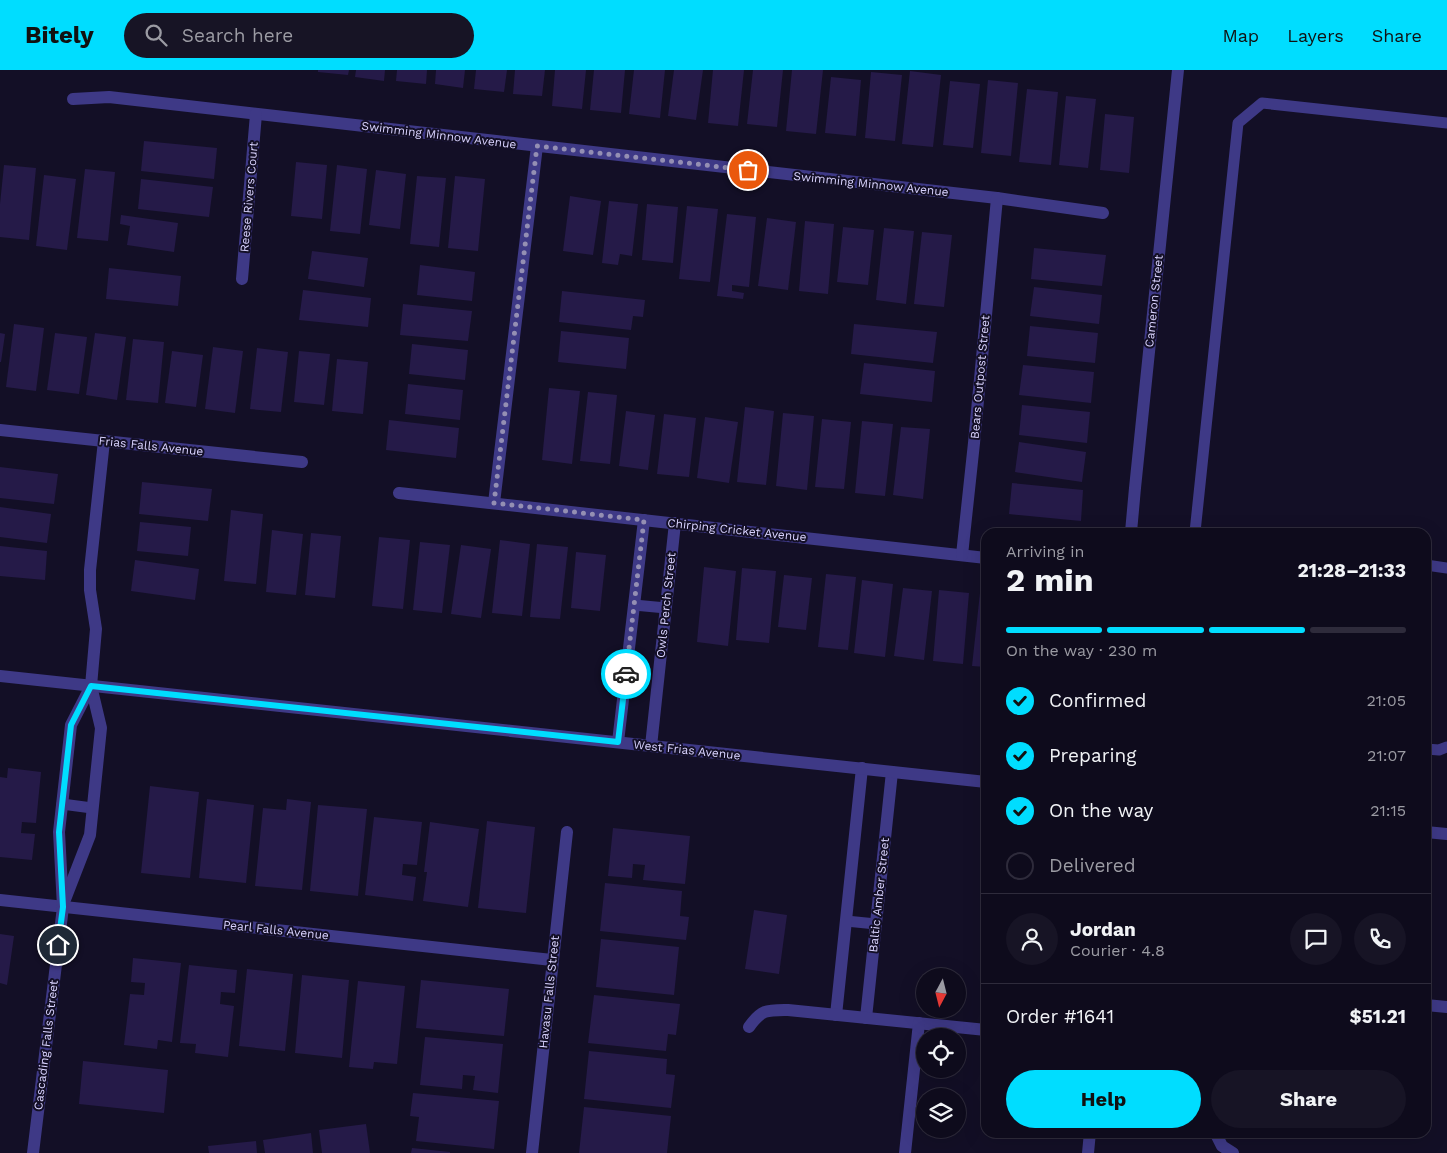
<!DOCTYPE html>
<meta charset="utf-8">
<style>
body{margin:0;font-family:"Work Sans",sans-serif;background:#171425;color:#f1f3f6;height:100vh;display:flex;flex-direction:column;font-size:19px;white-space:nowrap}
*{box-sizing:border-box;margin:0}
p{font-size:16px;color:#9b9ba3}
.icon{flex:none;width:28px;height:28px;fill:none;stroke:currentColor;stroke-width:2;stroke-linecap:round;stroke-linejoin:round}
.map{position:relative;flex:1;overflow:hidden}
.details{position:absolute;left:981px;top:458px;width:450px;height:610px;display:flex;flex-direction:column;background:#0e0b1c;border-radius:15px;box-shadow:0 5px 20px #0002,0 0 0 1px #2e2b3b}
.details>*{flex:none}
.needle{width:32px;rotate:187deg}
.controls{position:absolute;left:916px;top:898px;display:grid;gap:10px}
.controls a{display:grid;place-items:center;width:50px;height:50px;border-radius:50%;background:#0e0b1c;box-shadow:0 5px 20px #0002,0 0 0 1px #2e2b3b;font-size:25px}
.pin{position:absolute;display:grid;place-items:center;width:42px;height:42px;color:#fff;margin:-21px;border:2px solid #fff;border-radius:50%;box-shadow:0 1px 5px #0007}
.courier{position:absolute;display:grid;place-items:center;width:50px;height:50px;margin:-25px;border:4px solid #0df;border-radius:50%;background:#fff;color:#222;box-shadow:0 1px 6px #0007}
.headline em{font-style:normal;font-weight:700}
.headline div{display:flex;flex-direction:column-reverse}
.headline{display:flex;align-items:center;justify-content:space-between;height:85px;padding:0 25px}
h1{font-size:32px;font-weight:700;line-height:38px}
.bar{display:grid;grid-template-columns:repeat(4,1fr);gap:8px 5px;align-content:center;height:60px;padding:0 25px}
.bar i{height:6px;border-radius:4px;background:#2e2b3b}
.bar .on{background:#0df}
.bar p{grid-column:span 4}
.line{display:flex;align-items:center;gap:12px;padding:0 25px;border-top:1px solid #2e2b3b}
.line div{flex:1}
.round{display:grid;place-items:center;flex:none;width:52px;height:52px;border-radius:26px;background:#171425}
ol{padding:0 25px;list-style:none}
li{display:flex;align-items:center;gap:15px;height:55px}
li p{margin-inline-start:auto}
li .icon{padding:5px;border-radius:50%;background:#0df;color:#111;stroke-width:4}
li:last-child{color:#9b9ba3}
li i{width:28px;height:28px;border:2px solid #2e2b3b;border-radius:50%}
.action{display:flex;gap:10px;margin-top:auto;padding:10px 25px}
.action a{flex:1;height:58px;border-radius:30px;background:#0df;color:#111;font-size:20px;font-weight:700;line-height:58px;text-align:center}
.action a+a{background:#171425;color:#f1f3f6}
header{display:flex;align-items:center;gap:30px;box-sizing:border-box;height:70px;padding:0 25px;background:#0df;color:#111}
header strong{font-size:24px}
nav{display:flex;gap:28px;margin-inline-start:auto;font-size:18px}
.search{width:350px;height:45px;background:#171425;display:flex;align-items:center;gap:12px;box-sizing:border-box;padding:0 18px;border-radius:28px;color:#9b9ba3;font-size:19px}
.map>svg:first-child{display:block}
</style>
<header>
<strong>Bitely</strong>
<div class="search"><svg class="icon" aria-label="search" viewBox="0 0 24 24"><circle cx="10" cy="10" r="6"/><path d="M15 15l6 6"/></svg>Search here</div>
<nav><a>Map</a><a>Layers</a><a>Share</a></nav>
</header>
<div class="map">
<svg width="1447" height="1083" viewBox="0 0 1447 1083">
<rect width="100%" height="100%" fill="#130f26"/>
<g fill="#251a48">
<polygon points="318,0 349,0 348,5 318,2"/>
<polygon points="356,0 385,0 384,11 355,7"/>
<polygon points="397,0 427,0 426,14 396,11"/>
<polygon points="436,0 465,0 463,18 435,14"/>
<polygon points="476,0 507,0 504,22 474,19"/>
<polygon points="515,0 545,0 542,26 513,24"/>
<polygon points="555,0 586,0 582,39 552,36"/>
<polygon points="594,0 625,0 621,43 590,40"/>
<polygon points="634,0 665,0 660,48 629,44"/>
<polygon points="674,0 703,0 696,50 668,46"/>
<polygon points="713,0 744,0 738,56 708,53"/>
<polygon points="753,0 783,0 777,57 747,54"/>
<polygon points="792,0 823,0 816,64 786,61"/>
<polygon points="910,1 941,5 933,77 902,74"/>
<polygon points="871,2 902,5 895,71 865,68"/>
<polygon points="831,7 861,10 856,66 825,63"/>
<polygon points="988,10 1018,13 1011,86 981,83"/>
<polygon points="950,11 980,14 973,78 943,75"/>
<polygon points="1027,19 1058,22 1051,95 1019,92"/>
<polygon points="1066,26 1096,29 1088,98 1059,95"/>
<polygon points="1105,44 1134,47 1129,103 1100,100"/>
<polygon points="144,71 217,78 214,109 141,101"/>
<polygon points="296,92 327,95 322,149 291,146"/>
<polygon points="4,95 36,98 29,170 0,167 0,134"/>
<polygon points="337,95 367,99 360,164 330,161"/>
<polygon points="85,99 115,102 108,171 77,168"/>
<polygon points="376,100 406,104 400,159 369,155"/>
<polygon points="44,105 76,109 67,180 36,176"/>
<polygon points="417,106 446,108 439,177 410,174"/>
<polygon points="455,106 485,109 478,181 448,178"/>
<polygon points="141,109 213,117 209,147 138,139"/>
<polygon points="570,126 601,131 593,185 563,181"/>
<polygon points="609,131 638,134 632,186 620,184 618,195 602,193"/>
<polygon points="647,134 678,137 673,193 642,190"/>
<polygon points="687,136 718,139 710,212 679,209"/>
<polygon points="727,144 756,147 749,217 732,215 732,221 744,223 743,229 717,226"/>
<polygon points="121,145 178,153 174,182 127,175 130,156 120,154"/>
<polygon points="767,148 796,152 788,220 758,216"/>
<polygon points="805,151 834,154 828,224 799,221"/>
<polygon points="843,157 874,160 868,215 837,212"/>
<polygon points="884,158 914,161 906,234 876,230"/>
<polygon points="922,162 952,165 944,237 914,234"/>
<polygon points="1034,178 1106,185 1102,216 1031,209"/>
<polygon points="312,181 368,188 364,217 308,209"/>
<polygon points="420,195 475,202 472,231 417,225"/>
<polygon points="109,198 181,206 178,236 106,229"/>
<polygon points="1034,217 1102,225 1099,254 1030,246"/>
<polygon points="303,220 371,228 368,257 299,250"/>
<polygon points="562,221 645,230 643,247 633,246 631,260 559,252"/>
<polygon points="403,234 472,241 468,271 400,265"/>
<polygon points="14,254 44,258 36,321 6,317"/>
<polygon points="854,254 937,262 933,293 851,284"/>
<polygon points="1030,256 1098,263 1095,293 1027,286"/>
<polygon points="561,261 629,268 626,299 558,292"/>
<polygon points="0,263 5,264 1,292 0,292"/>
<polygon points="55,263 87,267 79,324 47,320"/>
<polygon points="95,263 126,267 117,330 86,325"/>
<polygon points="133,269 164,272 158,333 126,330"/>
<polygon points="412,274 468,280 465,310 409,304"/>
<polygon points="213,277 243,281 235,343 205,339"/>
<polygon points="257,278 288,282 281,342 250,339"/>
<polygon points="172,281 203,285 196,337 165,333"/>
<polygon points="299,281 330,284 324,335 294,332"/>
<polygon points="337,289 368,292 363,344 332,341"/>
<polygon points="864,293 935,301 932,332 860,324"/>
<polygon points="1023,295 1094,302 1091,333 1019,325"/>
<polygon points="408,314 463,320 460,350 405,344"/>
<polygon points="549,318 580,321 572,394 542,390"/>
<polygon points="588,322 617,325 610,394 580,391"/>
<polygon points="1022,335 1090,342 1087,373 1019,365"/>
<polygon points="745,337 774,341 766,415 737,412"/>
<polygon points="626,341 655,345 648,400 619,396"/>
<polygon points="783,343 814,346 807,420 776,416"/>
<polygon points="664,344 696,348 689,407 657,404"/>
<polygon points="705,347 738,352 729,413 697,408"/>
<polygon points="822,349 851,352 844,419 815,417"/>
<polygon points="389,350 459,358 456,388 386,380"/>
<polygon points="862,351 893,354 885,426 855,423"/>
<polygon points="901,357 930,359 923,429 893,425"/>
<polygon points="1019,372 1086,382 1082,412 1015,402"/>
<polygon points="0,397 58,404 54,434 0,428"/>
<polygon points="142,412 212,419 208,451 139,444"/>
<polygon points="1012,413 1083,420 1081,451 1009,444"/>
<polygon points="0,437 51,444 47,473 0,467"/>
<polygon points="231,440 263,444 256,514 224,511"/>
<polygon points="140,452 191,457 188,486 137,481"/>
<polygon points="272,460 303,464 296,525 266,522"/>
<polygon points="311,463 341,466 335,528 305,525"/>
<polygon points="379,467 410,470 403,539 372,536"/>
<polygon points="500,470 530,474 522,546 492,543"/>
<polygon points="420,472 450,475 442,543 413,540"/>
<polygon points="537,474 568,477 560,549 530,547"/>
<polygon points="461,475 491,479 481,548 451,544"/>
<polygon points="0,476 47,481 45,510 0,506"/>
<polygon points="576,482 606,485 600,541 571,538"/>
<polygon points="135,490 199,499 195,530 131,521"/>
<polygon points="704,497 736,501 728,576 697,572"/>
<polygon points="742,498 776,501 769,573 736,570"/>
<polygon points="826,504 856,507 848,580 818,577"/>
<polygon points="784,505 812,508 806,560 778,557"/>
<polygon points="862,510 893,514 885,587 854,583"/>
<polygon points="903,518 932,521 924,590 894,586"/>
<polygon points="939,520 969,523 963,594 933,591"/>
<polygon points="980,523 986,523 986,597 972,596"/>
<polygon points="8,698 41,702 36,753 22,752 21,763 35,764 32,790 0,787 0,707 7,708"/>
<polygon points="150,716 199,722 190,808 141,803"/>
<polygon points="207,729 254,735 246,813 199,808"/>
<polygon points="287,729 311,732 302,820 255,816 263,738 286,740"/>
<polygon points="318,735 367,739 358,826 310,821"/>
<polygon points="374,747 422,752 417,795 403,794 402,805 416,807 413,831 365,825"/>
<polygon points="487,751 535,757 526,843 478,838"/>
<polygon points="430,752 479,759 468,837 423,831 427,802 424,802"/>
<polygon points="613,758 690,766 685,814 643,810 645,795 633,794 632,808 608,806"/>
<polygon points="605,813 682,821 680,846 689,847 686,870 600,861"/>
<polygon points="754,840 787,845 779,904 745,899"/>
<polygon points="0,864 14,866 7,915 0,913"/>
<polygon points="601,869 679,877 674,925 596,917"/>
<polygon points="133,888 181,893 172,972 158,970 157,979 124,975 130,924 144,925 145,913 131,912"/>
<polygon points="189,895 237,900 235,923 221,922 220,934 234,936 228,987 195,983 196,974 180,973"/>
<polygon points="247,899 293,904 285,981 239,976"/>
<polygon points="302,905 349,910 342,988 295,983"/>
<polygon points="421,910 509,919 504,966 416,958"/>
<polygon points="358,911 405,916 397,994 374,992 373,999 349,997"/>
<polygon points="594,925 680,934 676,965 668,964 666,981 588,973"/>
<polygon points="425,967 503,974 498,1023 473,1020 475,1006 463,1005 462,1019 420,1015"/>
<polygon points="589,981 667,989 666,1004 675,1005 671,1038 584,1029"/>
<polygon points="83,991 168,1000 164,1043 79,1034"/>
<polygon points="413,1023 499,1031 494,1079 416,1071 419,1047 410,1046"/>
<polygon points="584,1037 671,1046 667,1083 579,1083"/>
<polygon points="366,1054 370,1083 322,1083 319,1060"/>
<polygon points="311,1063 313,1083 265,1083 263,1070"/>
<polygon points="256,1071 257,1083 209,1083 208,1076"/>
<polygon points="412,1078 450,1082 450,1083 411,1083"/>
</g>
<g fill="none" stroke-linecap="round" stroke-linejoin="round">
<g stroke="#3e3986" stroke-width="11">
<polyline points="1195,462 1238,53 1262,33 1447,53"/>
<polyline points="1426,495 1447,498"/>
<polyline points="634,535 666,538"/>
<polyline points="1426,679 1439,680 1447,677"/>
<polyline points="62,734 92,738"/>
<polyline points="846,851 876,854"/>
</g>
<g stroke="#3e3986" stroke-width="12">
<polyline points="73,29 109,27 997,128 1103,143"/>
<polyline points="242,209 256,44"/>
<polyline points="0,360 302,392"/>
<polyline points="399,423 986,488"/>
<polyline points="494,433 537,76"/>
<polyline points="1131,462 1135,418 1178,0"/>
<polyline points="962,485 974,373 997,128"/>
<polyline points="618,672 644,450"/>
<polyline points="651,676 675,453"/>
<polyline points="0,830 552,890"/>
<polyline points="64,832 90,765 101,658 91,616 96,559 90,520 90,500 104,371"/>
<polyline points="1426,935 1447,937"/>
<polyline points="836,945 862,698"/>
<polyline points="866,948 892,702"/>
<path d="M 749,957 C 762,939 767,940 788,940 L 986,960"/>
<polyline points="1215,1062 1222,1076 1233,1083"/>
<polyline points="33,1083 63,837 59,762 71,655 91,616"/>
<polyline points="532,1083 567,762"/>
<polyline points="905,1083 919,953"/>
<polyline points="1088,1083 1090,1062"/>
</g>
<g stroke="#3e3986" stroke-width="12">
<polyline points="0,606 986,712"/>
<polyline points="1426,762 1447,764"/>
</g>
</g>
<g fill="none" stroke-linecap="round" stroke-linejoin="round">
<polyline stroke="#948fb3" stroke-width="5" stroke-dasharray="0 9" points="626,604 644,450 494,433 537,76 748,100"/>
<polyline stroke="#0df" stroke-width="6" points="58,875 63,837 59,762 71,655 91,616 618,672 626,604"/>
</g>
<g text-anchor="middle" stroke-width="4" stroke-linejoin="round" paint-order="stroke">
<g font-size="12" fill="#dad4ff" stroke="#130f26">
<text transform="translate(439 65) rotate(7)" y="4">Swimming Minnow Avenue</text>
<text transform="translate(871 114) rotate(6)" y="4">Swimming Minnow Avenue</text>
<text transform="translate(249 127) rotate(-85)" y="4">Reese Rivers Court</text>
<text transform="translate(1154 231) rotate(-84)" y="4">Cameron Street</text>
<text transform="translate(980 307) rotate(-85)" y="4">Bears Outpost Street</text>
<text transform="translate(151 376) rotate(6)" y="4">Frias Falls Avenue</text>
<text transform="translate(737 460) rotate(6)" y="4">Chirping Cricket Avenue</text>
<text transform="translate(666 535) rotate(-84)" y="4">Owls Perch Street</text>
<text transform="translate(687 680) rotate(6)" y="4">West Frias Avenue</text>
<text transform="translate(879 825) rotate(-84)" y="4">Baltic Amber Street</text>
<text transform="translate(276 860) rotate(6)" y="4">Pearl Falls Avenue</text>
<text transform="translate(549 922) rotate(-84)" y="4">Havasu Falls Street</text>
<text transform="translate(46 975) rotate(-83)" y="4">Cascading Falls Street</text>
</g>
</g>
</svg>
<div class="controls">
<a><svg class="needle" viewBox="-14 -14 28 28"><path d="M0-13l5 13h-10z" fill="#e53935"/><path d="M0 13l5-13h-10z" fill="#9b9ba3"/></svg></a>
<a><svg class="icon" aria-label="locate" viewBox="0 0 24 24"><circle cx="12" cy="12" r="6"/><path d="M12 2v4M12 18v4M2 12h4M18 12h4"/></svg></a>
<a><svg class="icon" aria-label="layers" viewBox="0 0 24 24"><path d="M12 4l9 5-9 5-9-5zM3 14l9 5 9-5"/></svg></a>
</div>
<div class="pin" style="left:748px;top:100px;background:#ea580c"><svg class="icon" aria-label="bag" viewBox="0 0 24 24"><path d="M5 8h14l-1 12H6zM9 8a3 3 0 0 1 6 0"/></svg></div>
<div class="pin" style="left:58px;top:875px;background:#1f2937"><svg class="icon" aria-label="home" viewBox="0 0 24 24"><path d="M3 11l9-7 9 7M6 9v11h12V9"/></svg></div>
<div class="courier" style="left:626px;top:604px"><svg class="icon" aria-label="car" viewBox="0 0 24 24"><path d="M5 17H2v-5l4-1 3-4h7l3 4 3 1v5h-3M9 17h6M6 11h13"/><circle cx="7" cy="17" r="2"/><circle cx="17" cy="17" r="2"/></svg></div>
<section class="details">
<div class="headline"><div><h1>2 min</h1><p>Arriving in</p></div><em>21:28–21:33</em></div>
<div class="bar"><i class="on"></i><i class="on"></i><i class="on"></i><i></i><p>On the way · 230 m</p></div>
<ol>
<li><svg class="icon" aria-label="check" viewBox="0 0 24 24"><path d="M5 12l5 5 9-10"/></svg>Confirmed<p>21:05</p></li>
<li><svg class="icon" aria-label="check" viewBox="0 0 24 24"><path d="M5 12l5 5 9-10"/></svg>Preparing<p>21:07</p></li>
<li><svg class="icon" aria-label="check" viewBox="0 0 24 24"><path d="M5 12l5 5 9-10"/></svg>On the way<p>21:15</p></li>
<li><i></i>Delivered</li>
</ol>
<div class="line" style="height:90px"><a class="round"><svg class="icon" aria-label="person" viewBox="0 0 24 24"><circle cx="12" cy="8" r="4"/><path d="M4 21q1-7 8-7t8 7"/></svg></a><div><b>Jordan</b><p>Courier · 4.8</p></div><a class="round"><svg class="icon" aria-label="chat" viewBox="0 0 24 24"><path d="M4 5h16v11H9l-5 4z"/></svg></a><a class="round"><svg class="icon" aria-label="phone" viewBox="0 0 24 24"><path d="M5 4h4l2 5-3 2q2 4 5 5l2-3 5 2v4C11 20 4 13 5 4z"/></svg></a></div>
<div class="line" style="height:65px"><div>Order #1641</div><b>$51.21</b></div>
<div class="action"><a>Help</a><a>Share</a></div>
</section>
</div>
